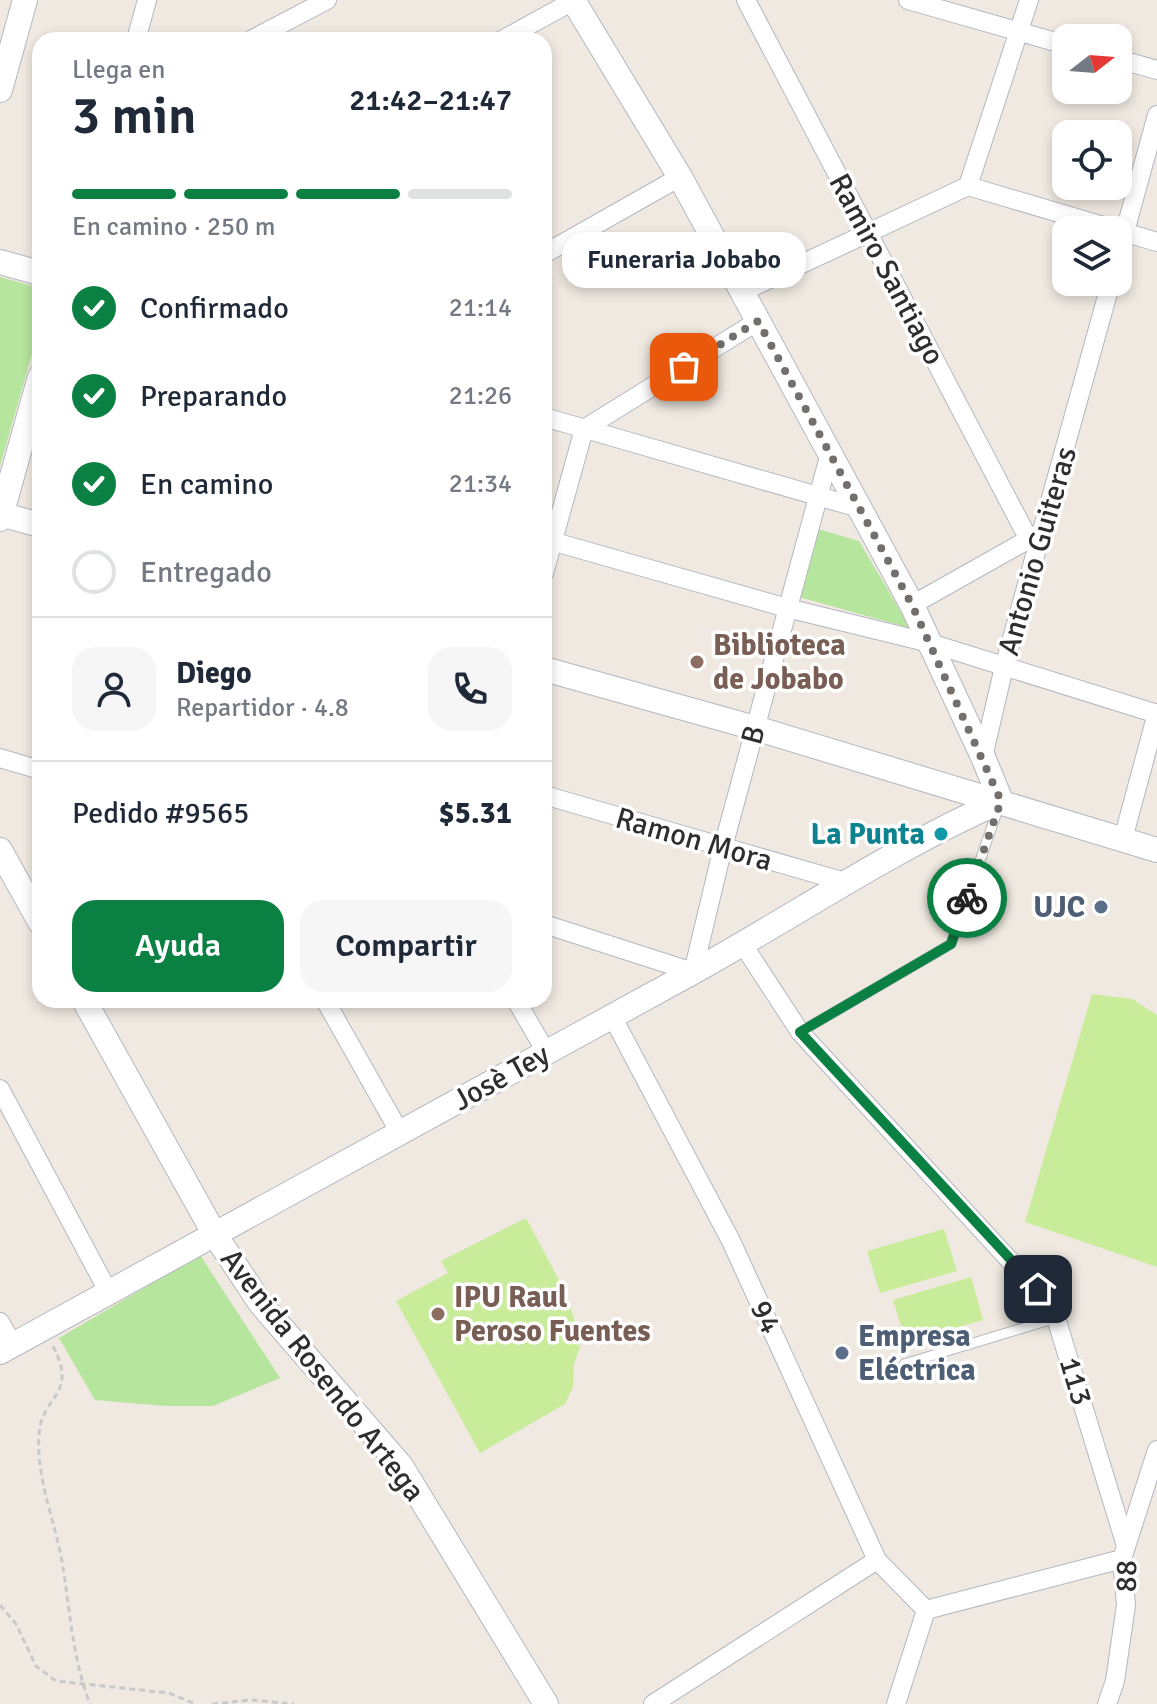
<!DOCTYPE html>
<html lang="es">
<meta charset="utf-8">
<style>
body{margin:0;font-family:Signika,sans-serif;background:#f6f6f7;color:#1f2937;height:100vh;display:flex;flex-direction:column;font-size:30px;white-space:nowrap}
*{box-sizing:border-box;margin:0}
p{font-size:26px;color:#747a83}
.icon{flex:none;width:44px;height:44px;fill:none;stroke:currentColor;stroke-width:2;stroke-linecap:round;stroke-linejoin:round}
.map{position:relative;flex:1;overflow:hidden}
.details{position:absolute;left:32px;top:32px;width:520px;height:976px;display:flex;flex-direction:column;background:#fff;border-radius:24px;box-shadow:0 4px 12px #0003}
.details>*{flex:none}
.needle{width:52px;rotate:73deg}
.fabs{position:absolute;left:1052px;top:24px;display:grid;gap:16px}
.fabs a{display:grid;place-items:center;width:80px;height:80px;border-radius:16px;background:#fff;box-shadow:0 4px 12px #0003;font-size:40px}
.pin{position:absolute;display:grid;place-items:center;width:68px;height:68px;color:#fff;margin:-34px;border-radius:16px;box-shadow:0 4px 12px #0006}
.courier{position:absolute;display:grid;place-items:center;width:80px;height:80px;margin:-40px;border:6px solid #0b8043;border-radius:50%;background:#fff;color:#222;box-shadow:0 2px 10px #0007}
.bubble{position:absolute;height:56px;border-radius:24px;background:#fff;box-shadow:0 4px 12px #0003;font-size:26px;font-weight:600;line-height:56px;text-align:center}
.overview em{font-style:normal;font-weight:600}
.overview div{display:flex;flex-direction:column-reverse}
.overview{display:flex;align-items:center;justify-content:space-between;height:136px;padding:0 40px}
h1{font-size:52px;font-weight:600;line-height:60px}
.bar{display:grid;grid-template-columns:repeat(4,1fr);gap:12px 8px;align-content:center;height:96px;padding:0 40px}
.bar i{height:10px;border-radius:6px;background:#e0e1e3}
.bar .on{background:#0b8043}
.bar p{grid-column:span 4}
.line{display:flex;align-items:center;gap:20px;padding:0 40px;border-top:2px solid #e0e1e3}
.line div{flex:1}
.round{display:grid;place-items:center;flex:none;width:84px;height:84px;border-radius:24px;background:#f6f6f7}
ol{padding:0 40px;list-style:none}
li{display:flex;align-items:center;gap:24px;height:88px}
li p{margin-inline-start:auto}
li .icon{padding:8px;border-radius:50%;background:#0b8043;color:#fff;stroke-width:4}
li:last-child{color:#747a83}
li i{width:44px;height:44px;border:4px solid #e0e1e3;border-radius:50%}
.action{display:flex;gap:16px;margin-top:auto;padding:16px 40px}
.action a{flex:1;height:92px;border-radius:24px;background:#0b8043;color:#fff;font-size:32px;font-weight:600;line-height:92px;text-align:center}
.action a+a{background:#f6f6f7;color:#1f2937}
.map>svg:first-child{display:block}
</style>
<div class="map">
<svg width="1157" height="1704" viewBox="0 0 1157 1704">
<rect width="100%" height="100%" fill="#efe9e1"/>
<g fill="#b6e59e">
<polygon points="0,277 40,288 40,326 0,466"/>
<polygon points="818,529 859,541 910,628 799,597"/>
<polygon points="200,1255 280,1378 213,1406 166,1406 95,1400 59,1338"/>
</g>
<g fill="#c9ec9a">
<polygon points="1092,994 1132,999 1157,1015 1157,1267 1025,1222"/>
<polygon points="526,1218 567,1295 581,1343 574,1364 573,1387 565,1404 480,1453 396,1301 448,1273 441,1261"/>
<polygon points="944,1229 957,1271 880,1293 867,1251"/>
<polygon points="971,1277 983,1320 906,1342 893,1300"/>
</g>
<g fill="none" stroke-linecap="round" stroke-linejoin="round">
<g stroke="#b4b7c1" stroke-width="11">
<g id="lane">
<polyline points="800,1032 951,944 999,806"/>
<polyline points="904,1364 1056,1318"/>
</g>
</g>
<g stroke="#b4b7c1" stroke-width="20">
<g id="street">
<polyline points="746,0 1028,538"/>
<polyline points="908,0 1066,45"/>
<polyline points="136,40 147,0"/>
<polyline points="251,40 327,0"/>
<polyline points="502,40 573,1"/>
<polyline points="1118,59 1157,70"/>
<polyline points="968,186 1157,242"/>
<polyline points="544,254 680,177"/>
<polyline points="1118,257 1157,115"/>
<polyline points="742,292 968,186 1029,0"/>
<polyline points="544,417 859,508"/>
<polyline points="544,539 787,608 930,643 1157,714"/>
<polyline points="544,573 584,429 758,321"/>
<polyline points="912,605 1038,534"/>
<polyline points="983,757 1004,667 1111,282"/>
<polyline points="0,758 40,770"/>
<polyline points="544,795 845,882"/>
<polyline points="1123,839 1157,713"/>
<polyline points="544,924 693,972 723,847 830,453"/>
<polyline points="742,943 800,1032 1048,1302 1056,1318 1126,1546"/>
<polyline points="325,1000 400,1133"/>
<polyline points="516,1000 546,1052"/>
<polyline points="612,1016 731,1241 877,1560 926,1610"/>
<polyline points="0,1089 109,1293"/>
<polyline points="0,1322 13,1345"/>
<polyline points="926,1610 1122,1559"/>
<polyline points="653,1704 877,1560"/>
<polyline points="896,1704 926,1610"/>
<polyline points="1107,1704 1115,1681 1126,1605 1122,1559 1157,1450"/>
</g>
</g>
<g stroke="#b4b7c1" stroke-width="26">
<g id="secondary">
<polyline points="0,90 25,0"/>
<polyline points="0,262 40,273"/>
<polyline points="0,514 40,525"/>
<polyline points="0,519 40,377"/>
<polyline points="544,669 755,728 1157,850"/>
<polyline points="0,850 40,922"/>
<polyline points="84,1000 215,1235 261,1304 401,1466 546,1704"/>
<path d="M 0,1352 C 228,1227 456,1102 684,977 C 790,919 890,850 1001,801 L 983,757 L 912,605 L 680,177 L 573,0"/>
</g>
</g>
<g stroke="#c9c9c9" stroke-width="3" stroke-dasharray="6 4" stroke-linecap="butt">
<path d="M 53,1346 C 79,1396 41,1395 39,1435 C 36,1480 56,1523 63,1567 C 70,1613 73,1660 90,1704"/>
<polyline points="0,1605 16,1624 36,1666 56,1681 169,1693 196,1704"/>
<polyline points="212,1704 251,1700 294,1704"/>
</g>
<use href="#lane" stroke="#fff" stroke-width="9"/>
<use href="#street" stroke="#fff" stroke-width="18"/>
<use href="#secondary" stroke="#fff" stroke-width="24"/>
</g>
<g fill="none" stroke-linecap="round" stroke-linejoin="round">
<polyline stroke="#726f6d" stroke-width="8" stroke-dasharray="0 14.4" points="684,367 758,321 912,605 1001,801 967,898"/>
<polyline stroke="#0b8043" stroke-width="10" points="967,898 951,944 800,1032 1038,1289"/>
</g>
<g fill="#8d6e63" stroke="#fff" stroke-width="3">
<circle cx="697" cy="662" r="8"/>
<circle cx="438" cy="1314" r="8"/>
</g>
<circle fill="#0f9aa8" stroke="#fff" stroke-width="3" cx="941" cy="834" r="8"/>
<g fill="#5c6f8a" stroke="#fff" stroke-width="3">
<circle cx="1101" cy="907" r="8"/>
<circle cx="842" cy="1353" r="8"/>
</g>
<g text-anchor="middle" stroke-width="7" stroke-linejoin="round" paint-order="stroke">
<g font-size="30" fill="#2e2e2e" stroke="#fff">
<text transform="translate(887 269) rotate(62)" y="10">Ramiro Santiago</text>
<text transform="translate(1037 551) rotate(-74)" y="10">Antonio Guiteras</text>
<text transform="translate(753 735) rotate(-75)" y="10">B</text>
<text transform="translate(694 839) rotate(16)" y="10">Ramon Mora</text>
<text transform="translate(501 1077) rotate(-29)" y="10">Josè Tey</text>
<text transform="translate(766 1317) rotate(65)" y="10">94</text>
<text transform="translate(323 1375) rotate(52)" y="10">Avenida Rosendo Artega</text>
<text transform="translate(1076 1381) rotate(73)" y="10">113</text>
<text transform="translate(1126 1576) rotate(-89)" y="10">88</text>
</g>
<g font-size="30" font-weight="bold" fill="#785e54" stroke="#fff" text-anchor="start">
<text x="713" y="655">Biblioteca<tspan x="713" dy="34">de Jobabo</tspan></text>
<text x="454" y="1307">IPU Raul<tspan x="454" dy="34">Peroso Fuentes</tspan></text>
</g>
<g font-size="30" font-weight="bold" fill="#0d838f" stroke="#fff" text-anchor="end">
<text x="925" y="844">La Punta</text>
</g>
<g font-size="30" font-weight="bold" fill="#4e5e75" stroke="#fff" text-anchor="end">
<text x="1085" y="917">UJC</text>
<text x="858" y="1346" text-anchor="start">Empresa<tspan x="858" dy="34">Eléctrica</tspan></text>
</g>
</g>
</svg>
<div class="fabs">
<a><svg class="needle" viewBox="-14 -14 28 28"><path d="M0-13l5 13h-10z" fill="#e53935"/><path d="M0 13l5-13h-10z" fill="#747a83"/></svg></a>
<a><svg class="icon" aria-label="locate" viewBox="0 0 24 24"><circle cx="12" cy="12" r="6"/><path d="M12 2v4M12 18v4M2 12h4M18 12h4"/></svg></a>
<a><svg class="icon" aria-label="layers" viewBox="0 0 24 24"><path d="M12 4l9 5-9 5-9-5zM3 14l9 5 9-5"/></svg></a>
</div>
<div class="pin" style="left:684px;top:367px;background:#ea580c"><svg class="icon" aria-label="bag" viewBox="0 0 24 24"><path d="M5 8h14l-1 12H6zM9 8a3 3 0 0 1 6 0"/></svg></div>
<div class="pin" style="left:1038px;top:1289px;background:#1f2937"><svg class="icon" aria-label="home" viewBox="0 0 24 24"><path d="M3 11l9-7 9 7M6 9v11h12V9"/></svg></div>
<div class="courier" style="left:967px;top:898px"><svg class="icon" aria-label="bike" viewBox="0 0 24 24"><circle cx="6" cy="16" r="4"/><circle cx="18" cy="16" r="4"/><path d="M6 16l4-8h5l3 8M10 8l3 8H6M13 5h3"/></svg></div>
<div class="bubble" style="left:562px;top:232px;width:244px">Funeraria Jobabo</div>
<section class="details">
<div class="overview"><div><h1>3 min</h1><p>Llega en</p></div><em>21:42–21:47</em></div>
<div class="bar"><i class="on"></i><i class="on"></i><i class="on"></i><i></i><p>En camino · 250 m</p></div>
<ol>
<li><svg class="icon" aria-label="check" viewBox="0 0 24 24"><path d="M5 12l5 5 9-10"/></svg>Confirmado<p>21:14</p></li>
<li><svg class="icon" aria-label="check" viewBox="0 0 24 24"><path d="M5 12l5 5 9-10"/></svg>Preparando<p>21:26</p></li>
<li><svg class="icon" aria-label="check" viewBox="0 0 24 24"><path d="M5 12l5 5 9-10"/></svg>En camino<p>21:34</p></li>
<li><i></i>Entregado</li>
</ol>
<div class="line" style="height:144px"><a class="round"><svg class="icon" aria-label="person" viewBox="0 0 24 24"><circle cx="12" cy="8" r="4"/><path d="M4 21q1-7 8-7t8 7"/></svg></a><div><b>Diego</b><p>Repartidor · 4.8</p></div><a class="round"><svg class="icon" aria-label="phone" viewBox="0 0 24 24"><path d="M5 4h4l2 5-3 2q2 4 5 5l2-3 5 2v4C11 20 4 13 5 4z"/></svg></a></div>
<div class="line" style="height:104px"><div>Pedido #9565</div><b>$5.31</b></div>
<div class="action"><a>Ayuda</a><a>Compartir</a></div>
</section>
</div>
